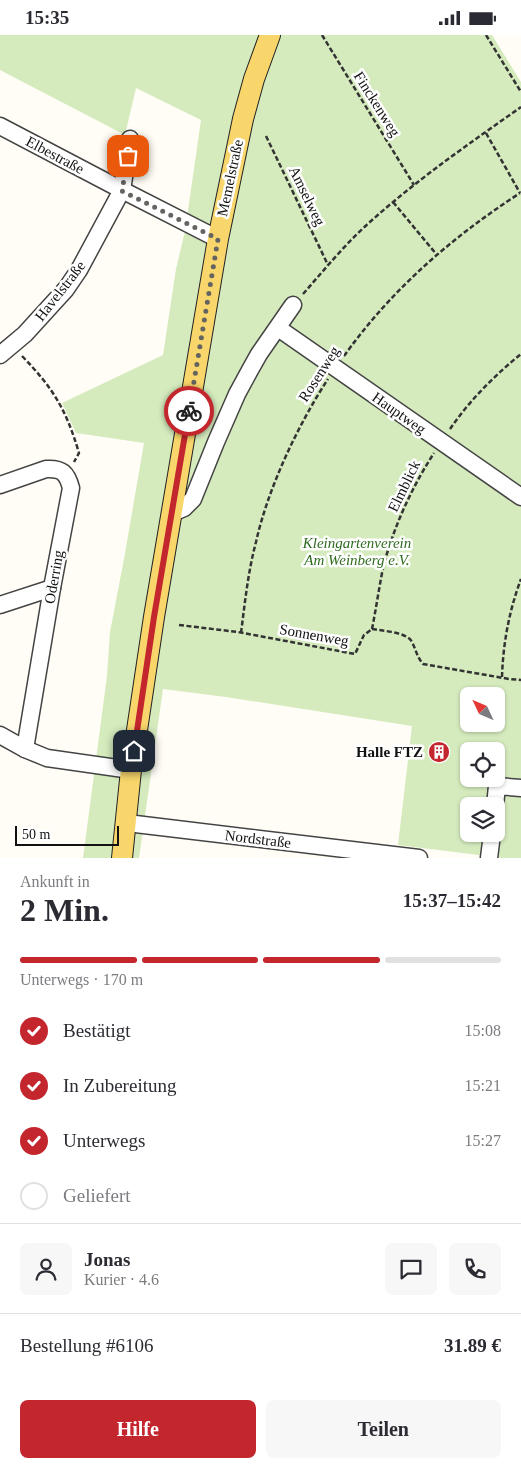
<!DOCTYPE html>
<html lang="de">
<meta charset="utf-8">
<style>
body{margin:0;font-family:Georgia,serif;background:#f7f7f7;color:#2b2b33;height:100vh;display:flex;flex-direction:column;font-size:19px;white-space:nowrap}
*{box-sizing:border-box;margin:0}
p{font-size:16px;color:#7c7c81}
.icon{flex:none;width:28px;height:28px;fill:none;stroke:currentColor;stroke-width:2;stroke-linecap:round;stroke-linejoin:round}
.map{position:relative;height:823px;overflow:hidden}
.details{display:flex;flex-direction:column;background:#fff;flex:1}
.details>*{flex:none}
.needle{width:32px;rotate:314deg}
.controls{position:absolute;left:460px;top:652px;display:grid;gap:10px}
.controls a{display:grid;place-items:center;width:45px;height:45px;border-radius:8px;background:#fff;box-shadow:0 1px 4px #0004;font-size:25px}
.scale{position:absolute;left:15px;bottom:12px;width:104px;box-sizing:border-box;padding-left:5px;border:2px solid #111;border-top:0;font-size:14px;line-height:18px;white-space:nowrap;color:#111;-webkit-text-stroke:4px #fff;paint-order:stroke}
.pin{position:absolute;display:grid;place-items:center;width:42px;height:42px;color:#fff;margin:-21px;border-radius:10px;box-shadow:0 2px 8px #0006}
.courier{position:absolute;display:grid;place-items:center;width:50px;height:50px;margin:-25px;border:4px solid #c4262e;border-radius:50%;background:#fff;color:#222;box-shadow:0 1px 6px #0007}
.summary em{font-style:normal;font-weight:800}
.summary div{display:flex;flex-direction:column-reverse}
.summary{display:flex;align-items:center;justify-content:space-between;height:85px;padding:0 20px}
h1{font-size:32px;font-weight:800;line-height:38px}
.bar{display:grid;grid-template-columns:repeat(4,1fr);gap:8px 5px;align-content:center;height:60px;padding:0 20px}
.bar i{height:6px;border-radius:4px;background:#e1e1e2}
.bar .on{background:#c4262e}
.bar p{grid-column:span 4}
.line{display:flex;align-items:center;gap:12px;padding:0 20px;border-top:1px solid #e1e1e2}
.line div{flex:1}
.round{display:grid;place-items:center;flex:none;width:52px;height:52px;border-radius:8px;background:#f7f7f7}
ol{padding:0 20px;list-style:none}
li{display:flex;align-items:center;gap:15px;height:55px}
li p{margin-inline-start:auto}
li .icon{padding:5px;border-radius:50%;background:#c4262e;color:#fff;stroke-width:4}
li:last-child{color:#7c7c81}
li i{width:28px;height:28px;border:2px solid #e1e1e2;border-radius:50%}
.button{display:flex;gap:10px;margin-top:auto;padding:10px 20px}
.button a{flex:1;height:58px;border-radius:8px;background:#c4262e;color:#fff;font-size:20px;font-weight:800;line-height:58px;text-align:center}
.button a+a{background:#f7f7f7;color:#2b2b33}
.status{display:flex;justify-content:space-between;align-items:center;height:35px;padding:0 25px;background:#fff;direction:ltr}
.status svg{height:14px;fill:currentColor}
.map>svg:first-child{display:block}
</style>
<div class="status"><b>15:35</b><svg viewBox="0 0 49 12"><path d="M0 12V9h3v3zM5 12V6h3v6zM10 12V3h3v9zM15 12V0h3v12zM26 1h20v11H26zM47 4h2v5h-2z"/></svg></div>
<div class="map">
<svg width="521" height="823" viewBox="0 0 521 823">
<rect width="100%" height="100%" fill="#fffdf5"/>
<path fill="#d5ebbd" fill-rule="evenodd" d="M 0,0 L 492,0 L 521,47 L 521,823 L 503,823 L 398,810 L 412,691 L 226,662 L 163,654 L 139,823 L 83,823 L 107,641 L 110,597 L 124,524 L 144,408 L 76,398 L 62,368 L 163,320 L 176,234 L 185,196 L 201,85 L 136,53 L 125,100 L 0,35 ZM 469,661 L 496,661 L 496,689 L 469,689 ZM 469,716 L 496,716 L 496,744 L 469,744 ZM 469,771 L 496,771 L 496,799 L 469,799 Z"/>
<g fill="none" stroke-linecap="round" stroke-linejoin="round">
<g stroke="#444" stroke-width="19">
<g id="minor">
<polyline points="0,91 122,155 218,204"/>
<polyline points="278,293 521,462"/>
<polyline points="0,320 25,299 66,254 79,235 122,155 130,104"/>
<path d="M 0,450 L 46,434 C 62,433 67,438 71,453 L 52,553 L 25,714"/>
<polyline points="172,478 184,473 193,464 216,407 237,359 250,335 259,319 293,270"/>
<polyline points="0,570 52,553"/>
<polyline points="0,700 25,714 47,723 131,735"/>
<polyline points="495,771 497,751 521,753"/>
<polyline points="127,788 419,823"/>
<polyline points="489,823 492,799"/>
</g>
</g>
<g stroke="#222" stroke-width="22">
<polyline id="major" points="122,823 131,735 154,582 218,204 243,84 254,44 270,0"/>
</g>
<g stroke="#333" stroke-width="2.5" stroke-dasharray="5 2.5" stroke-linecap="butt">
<polyline points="322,0 414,150"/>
<polyline points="486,0 521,57"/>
<polyline points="486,98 520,158"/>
<polyline points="266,101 328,230"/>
<polyline points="393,167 437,220"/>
<path d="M 303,259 C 325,234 346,208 371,186 C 418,144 470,108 521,72"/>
<path d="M 22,321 C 53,353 66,374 79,418 L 74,427"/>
<path d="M 344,321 C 392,254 451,203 520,158"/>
<path d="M 450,394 C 469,366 495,340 521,319"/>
<polyline points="179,590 238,597 355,619 364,600 372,594"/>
<path d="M 372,594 C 376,574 379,553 383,533 C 393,493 412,452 434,418"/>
<path d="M 372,594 C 383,596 407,597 412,607 C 416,615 417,622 423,629 L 509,644 L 521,645"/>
<path d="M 241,598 C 245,567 248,537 256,507 C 268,453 298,390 328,344"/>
<path d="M 502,642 C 503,609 509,576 521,544"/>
</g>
<use href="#minor" stroke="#fff" stroke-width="16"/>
<use href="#major" stroke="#f9d66b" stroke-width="20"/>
</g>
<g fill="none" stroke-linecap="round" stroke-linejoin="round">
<polyline stroke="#646461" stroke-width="5" stroke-dasharray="0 9" points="128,121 122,156 218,204 189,376"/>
<polyline stroke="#c4262e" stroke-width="6" points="134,716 154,582 189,376"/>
</g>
<defs>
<g id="building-disc" transform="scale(1.125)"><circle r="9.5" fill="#c4262e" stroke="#fff"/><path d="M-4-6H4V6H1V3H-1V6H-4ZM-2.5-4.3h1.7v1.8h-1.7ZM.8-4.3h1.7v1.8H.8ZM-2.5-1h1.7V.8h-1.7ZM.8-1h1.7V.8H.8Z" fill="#fff"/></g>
</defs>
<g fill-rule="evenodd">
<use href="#building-disc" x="439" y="717"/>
</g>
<g text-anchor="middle" stroke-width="5" stroke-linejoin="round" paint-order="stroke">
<g font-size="15" fill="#111" stroke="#fff">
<text transform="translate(377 69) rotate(58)" y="5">Finckenweg</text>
<text transform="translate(55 120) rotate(28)" y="5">Elbestraße</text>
<text transform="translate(230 143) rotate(-78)" y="5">Memelstraße</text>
<text transform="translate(307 161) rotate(64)" y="5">Amselweg</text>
<text transform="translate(60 256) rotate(-52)" y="5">Havelstraße</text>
<text transform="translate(319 339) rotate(-57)" y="5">Rosenweg</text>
<text transform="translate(399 378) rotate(35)" y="5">Hauptweg</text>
<text transform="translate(404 451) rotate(-64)" y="5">Elmblick</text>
<text transform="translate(54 542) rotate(-80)" y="5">Oderring</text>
<text transform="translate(314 600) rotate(10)" y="5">Sonnenweg</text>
<text transform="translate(258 804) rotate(7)" y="5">Nordstraße</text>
</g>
<g font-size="15" font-style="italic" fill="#2f6b1f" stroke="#fff">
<text x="357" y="513">Kleingartenverein<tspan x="357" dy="17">Am Weinberg e.V.</tspan></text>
</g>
<g font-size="15" font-weight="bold" fill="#111" stroke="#fff" text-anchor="end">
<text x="423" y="722">Halle FTZ</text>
</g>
</g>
</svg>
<div class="controls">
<a><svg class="needle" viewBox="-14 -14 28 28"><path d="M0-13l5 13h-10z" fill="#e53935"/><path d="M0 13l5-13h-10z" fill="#7c7c81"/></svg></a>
<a><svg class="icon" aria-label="locate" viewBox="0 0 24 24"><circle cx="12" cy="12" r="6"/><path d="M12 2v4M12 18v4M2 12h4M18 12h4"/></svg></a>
<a><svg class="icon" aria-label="layers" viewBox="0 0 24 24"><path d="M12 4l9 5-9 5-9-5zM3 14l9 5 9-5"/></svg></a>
</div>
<div class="scale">50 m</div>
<div class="pin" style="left:128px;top:121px;background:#ea580c"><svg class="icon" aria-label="bag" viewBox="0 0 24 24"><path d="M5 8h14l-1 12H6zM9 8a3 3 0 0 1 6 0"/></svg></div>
<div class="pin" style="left:134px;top:716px;background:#1f2937"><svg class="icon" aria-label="home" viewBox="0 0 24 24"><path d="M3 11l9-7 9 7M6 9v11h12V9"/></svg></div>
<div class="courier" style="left:189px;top:376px"><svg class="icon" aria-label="bike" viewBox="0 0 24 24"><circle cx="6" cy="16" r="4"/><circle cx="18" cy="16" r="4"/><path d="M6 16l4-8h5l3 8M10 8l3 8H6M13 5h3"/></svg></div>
</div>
<section class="details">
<div class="summary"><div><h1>2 Min.</h1><p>Ankunft in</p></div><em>15:37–15:42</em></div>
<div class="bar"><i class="on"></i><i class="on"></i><i class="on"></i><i></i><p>Unterwegs · 170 m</p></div>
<ol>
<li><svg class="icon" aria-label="check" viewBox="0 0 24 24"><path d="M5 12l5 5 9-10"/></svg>Bestätigt<p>15:08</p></li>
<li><svg class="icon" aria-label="check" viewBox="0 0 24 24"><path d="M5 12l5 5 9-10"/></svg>In Zubereitung<p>15:21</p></li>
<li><svg class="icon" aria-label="check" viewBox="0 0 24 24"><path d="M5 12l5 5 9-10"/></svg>Unterwegs<p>15:27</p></li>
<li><i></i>Geliefert</li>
</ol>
<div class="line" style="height:90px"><a class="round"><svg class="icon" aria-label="person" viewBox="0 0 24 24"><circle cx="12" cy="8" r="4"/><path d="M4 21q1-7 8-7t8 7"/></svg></a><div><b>Jonas</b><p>Kurier · 4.6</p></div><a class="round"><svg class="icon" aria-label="chat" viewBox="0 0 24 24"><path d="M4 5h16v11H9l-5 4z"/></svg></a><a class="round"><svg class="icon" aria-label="phone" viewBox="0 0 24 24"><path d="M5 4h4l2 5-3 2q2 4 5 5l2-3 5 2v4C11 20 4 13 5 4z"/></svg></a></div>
<div class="line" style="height:65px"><div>Bestellung #6106</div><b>31.89 €</b></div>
<div class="button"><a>Hilfe</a><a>Teilen</a></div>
</section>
